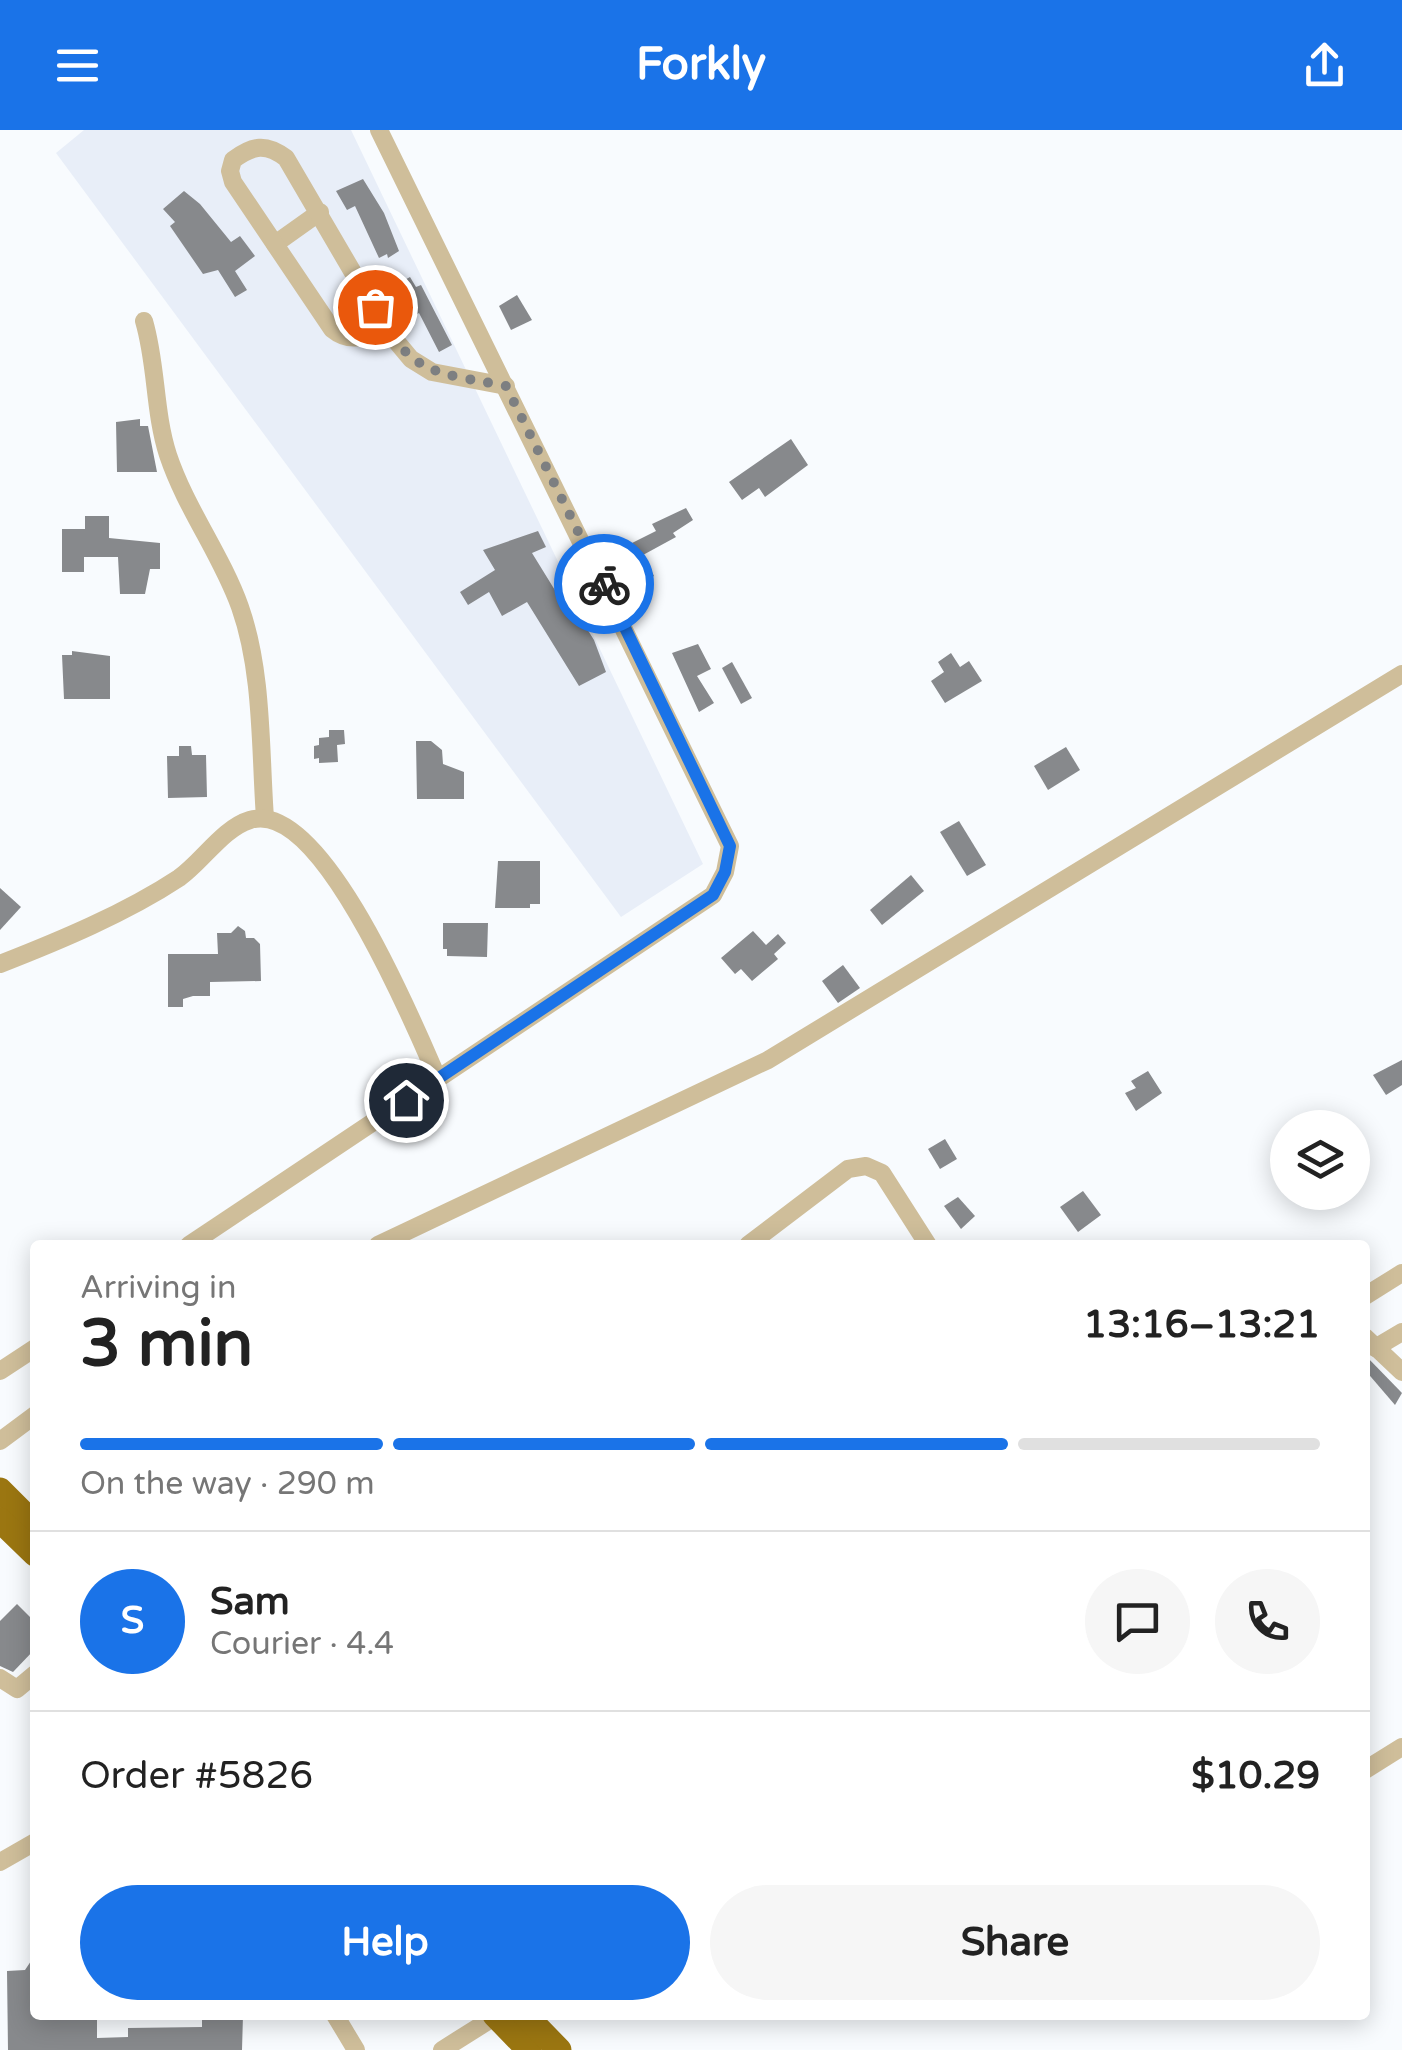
<!DOCTYPE html>
<meta charset="utf-8">
<style>
body{margin:0;font-family:"Varela Round",sans-serif;background:#f6f6f6;color:#222;height:100vh;display:flex;flex-direction:column;font-size:38px;white-space:nowrap}
*{box-sizing:border-box;margin:0}
p{font-size:32px;color:#767676}
.icon{flex:none;width:55px;height:55px;fill:none;stroke:currentColor;stroke-width:2;stroke-linecap:round;stroke-linejoin:round}
.map{position:relative;flex:1;overflow:hidden}
.drawer{position:absolute;left:30px;top:1110px;width:1340px;height:780px;display:flex;flex-direction:column;background:#fff;border-radius:10px;box-shadow:0 5px 25px #0003}
.drawer>*{flex:none}
.buttons{position:absolute;left:1270px;top:980px;display:grid;gap:20px}
.buttons a{display:grid;place-items:center;width:100px;height:100px;border-radius:50%;background:#fff;box-shadow:0 5px 25px #0003;font-size:50px}
.pin{position:absolute;display:grid;place-items:center;width:85px;height:85px;color:#fff;margin:-42px;border:5px solid #fff;border-radius:50%;box-shadow:0 2px 10px #0007}
.courier{position:absolute;display:grid;place-items:center;width:100px;height:100px;margin:-50px;border:8px solid #1a73e8;border-radius:50%;background:#fff;color:#222;box-shadow:0 2px 12px #0007}
.head em{font-style:normal;font-weight:700}
.head div{display:flex;flex-direction:column-reverse}
.head{display:flex;align-items:center;justify-content:space-between;height:170px;padding:0 50px}
h1{font-size:65px;font-weight:700;line-height:75px}
.bar{display:grid;grid-template-columns:repeat(4,1fr);gap:15px 10px;align-content:center;height:120px;padding:0 50px}
.bar i{height:12px;border-radius:8px;background:#e0e0e0}
.bar .on{background:#1a73e8}
.bar p{grid-column:span 4}
.line{display:flex;align-items:center;gap:25px;padding:0 50px;border-top:2px solid #e0e0e0}
.line div{flex:1}
.round{display:grid;place-items:center;flex:none;width:105px;height:105px;border-radius:52px;background:#f6f6f6}
.action{display:flex;gap:20px;margin-top:auto;padding:20px 50px}
.action a{flex:1;height:115px;border-radius:60px;background:#1a73e8;color:#fff;font-size:40px;font-weight:700;line-height:115px;text-align:center}
.action a+a{background:#f6f6f6;color:#222}
header{display:flex;justify-content:space-between;align-items:center;height:130px;padding:0 50px;background:#1a73e8;color:#fff;font-size:45px;font-weight:700}
.map>svg:first-child{display:block}
</style>
<header><svg class="icon" aria-label="menu" viewBox="0 0 24 24"><path d="M4 6h16M4 12h16M4 18h16"/></svg>Forkly<svg class="icon" aria-label="share" viewBox="0 0 24 24"><path d="M12 15V3M7 8l5-5 5 5M5 13v7h14v-7"/></svg></header>
<div class="map">
<svg width="1402" height="1920" viewBox="0 0 1402 1920">
<rect width="100%" height="100%" fill="#f8fbfe"/>
<polygon fill="#e8eef8" points="84,0 351,0 703,734 621,787 56,23"/>
<g fill="#87898c">
<polygon points="363,49 384,83 399,121 388,128 387,124 379,128 355,76 347,80 336,61"/>
<polygon points="184,61 200,74 231,112 240,106 255,126 235,141 247,160 235,167 218,140 203,144 170,96 175,92 163,79"/>
<polygon points="410,147 416,157 421,155 452,215 439,222 419,183 407,190 396,168 392,157"/>
<polygon points="517,165 532,190 511,200 499,176"/>
<polygon points="140,289 140,296 148,296 157,342 117,342 116,292"/>
<polygon points="791,309 808,335 765,367 759,358 742,370 729,352"/>
<polygon points="686,378 693,390 673,403 676,407 643,425 654,446 638,454 620,419 656,401 652,394"/>
<polygon points="85,386 109,386 109,408 160,413 160,439 150,439 145,464 120,464 118,427 84,427 84,442 62,442 62,399 85,399"/>
<polygon points="538,401 546,417 532,423 561,470 567,467 594,510 606,542 579,556 527,472 502,486 489,462 468,475 460,462 495,440 483,420"/>
<polygon points="698,514 711,539 697,546 714,573 699,582 672,523"/>
<polygon points="72,521 110,526 110,569 64,569 62,525 72,525"/>
<polygon points="951,523 960,537 969,531 982,551 945,573 931,551 944,542 938,532"/>
<polygon points="732,532 752,568 741,574 722,538"/>
<polygon points="329,600 344,600 345,614 337,615 338,632 319,633 319,628 314,629 314,616 319,615 319,608 329,607"/>
<polygon points="416,611 431,611 442,620 443,634 464,642 464,669 417,669"/>
<polygon points="179,616 191,616 192,625 206,625 207,667 168,668 167,626 179,626"/>
<polygon points="1066,617 1080,640 1048,660 1034,636"/>
<polygon points="959,691 986,735 967,746 940,702"/>
<polygon points="498,731 540,731 540,774 530,774 530,778 495,778"/>
<polygon points="911,745 924,761 882,795 870,780"/>
<polygon points="0,758 21,777 0,800"/>
<polygon points="443,793 488,793 487,827 447,826 447,819 443,819"/>
<polygon points="238,796 245,801 246,808 254,808 260,814 261,851 210,852 210,866 193,866 183,869 183,877 168,877 168,824 218,824 217,803 231,803"/>
<polygon points="753,801 766,815 778,804 786,813 774,824 778,829 752,851 741,839 735,844 721,828"/>
<polygon points="843,835 860,858 838,873 822,851"/>
<polygon points="1402,930 1402,955 1386,965 1373,945"/>
<polygon points="1148,941 1162,963 1136,981 1125,963 1136,958 1131,951"/>
<polygon points="945,1009 957,1029 940,1039 928,1019"/>
<polygon points="1083,1061 1101,1085 1078,1102 1060,1077"/>
<polygon points="958,1067 975,1086 961,1099 944,1076"/>
<polygon points="1365,1225 1402,1263 1395,1275 1365,1240"/>
<polygon points="17,1474 35,1492 35,1519 13,1542 0,1536 0,1491"/>
<polygon points="35,1825 35,1885 97,1885 97,1908 128,1907 128,1898 202,1897 202,1885 243,1885 242,1920 8,1920 7,1841 25,1840"/>
</g>
<g fill="none" stroke-linecap="round" stroke-linejoin="round">
<g stroke="#cfbe9a" stroke-width="18">
<polyline points="275,114 320,82"/>
<path d="M 144,191 C 157,235 154,282 168,325 C 186,379 221,424 240,477 C 263,542 260,619 265,688"/>
<path d="M 386,199 C 366,206 350,214 332,199 L 233,52 L 230,41 L 233,30 C 253,15 266,13 286,28 L 386,199 L 411,229 L 432,242 L 506,256"/>
<path d="M 0,834 C 59,811 126,783 179,748 C 202,732 223,698 250,690 C 322,668 415,897 438,949"/>
<polyline points="189,1115 713,765 725,742 730,716 379,0"/>
<polyline points="378,1115 768,930 1402,544"/>
<polyline points="748,1115 848,1039 866,1036 882,1043 928,1115"/>
<polyline points="1365,1166 1402,1143"/>
<polyline points="1365,1207 1402,1242"/>
<polyline points="1375,1218 1402,1202"/>
<polyline points="0,1241 35,1218"/>
<polyline points="0,1311 35,1285"/>
<polyline points="0,1548 17,1559 35,1544"/>
<polyline points="1365,1640 1402,1617"/>
<polyline points="0,1732 35,1712"/>
<polyline points="335,1885 356,1920"/>
<polyline points="442,1920 496,1886"/>
</g>
<g stroke="#9b7611" stroke-width="25">
<polyline points="0,1360 35,1395"/>
<polyline points="0,1390 35,1424"/>
<polyline points="495,1885 529,1920"/>
<polyline points="525,1885 559,1920"/>
</g>
</g>
<g fill="none" stroke-linecap="round" stroke-linejoin="round">
<path stroke="#7d7f81" stroke-width="10" stroke-dasharray="0 18" d="M 375,177 C 411,246 435,242 506,256 L 604,454"/>
<polyline stroke="#1a73e8" stroke-width="12" points="406,970 713,765 725,742 730,716 604,454"/>
</g>
</svg>
<div class="buttons">
<a><svg class="icon" aria-label="layers" viewBox="0 0 24 24"><path d="M12 4l9 5-9 5-9-5zM3 14l9 5 9-5"/></svg></a>
</div>
<div class="pin" style="left:375px;top:177px;background:#ea580c"><svg class="icon" aria-label="bag" viewBox="0 0 24 24"><path d="M5 8h14l-1 12H6zM9 8a3 3 0 0 1 6 0"/></svg></div>
<div class="pin" style="left:406px;top:970px;background:#1f2937"><svg class="icon" aria-label="home" viewBox="0 0 24 24"><path d="M3 11l9-7 9 7M6 9v11h12V9"/></svg></div>
<div class="courier" style="left:604px;top:454px"><svg class="icon" aria-label="bike" viewBox="0 0 24 24"><circle cx="6" cy="16" r="4"/><circle cx="18" cy="16" r="4"/><path d="M6 16l4-8h5l3 8M10 8l3 8H6M13 5h3"/></svg></div>
<section class="drawer">
<div class="head"><div><h1>3 min</h1><p>Arriving in</p></div><em>13:16–13:21</em></div>
<div class="bar"><i class="on"></i><i class="on"></i><i class="on"></i><i></i><p>On the way · 290 m</p></div>
<div class="line" style="height:180px"><b class="round" style="background:#1a73e8;color:#fff">S</b><div><b>Sam</b><p>Courier · 4.4</p></div><a class="round"><svg class="icon" aria-label="chat" viewBox="0 0 24 24"><path d="M4 5h16v11H9l-5 4z"/></svg></a><a class="round"><svg class="icon" aria-label="phone" viewBox="0 0 24 24"><path d="M5 4h4l2 5-3 2q2 4 5 5l2-3 5 2v4C11 20 4 13 5 4z"/></svg></a></div>
<div class="line" style="height:130px"><div>Order #5826</div><b>$10.29</b></div>
<div class="action"><a>Help</a><a>Share</a></div>
</section>
</div>
